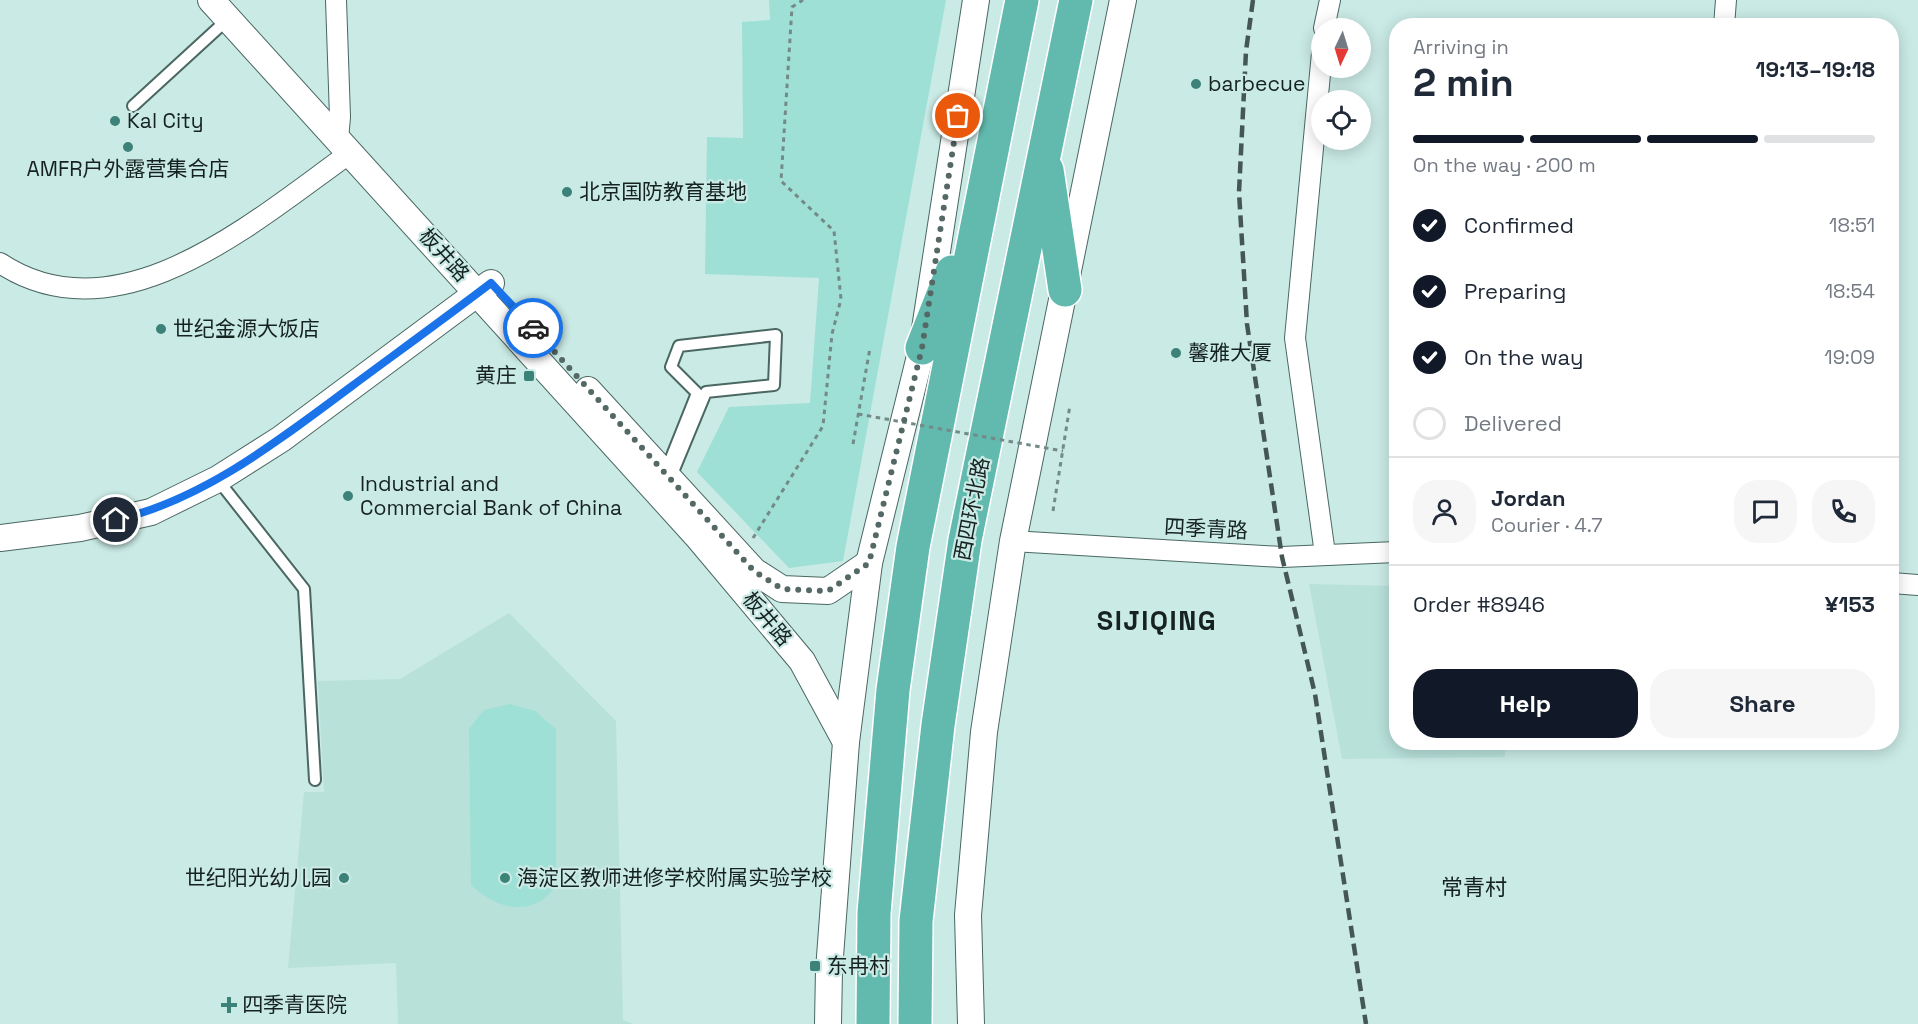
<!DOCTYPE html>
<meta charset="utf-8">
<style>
body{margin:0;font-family:"Space Grotesk","Noto Sans SC",sans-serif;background:#f6f6f7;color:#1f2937;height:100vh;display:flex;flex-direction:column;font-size:22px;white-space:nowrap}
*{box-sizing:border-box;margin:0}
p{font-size:20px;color:#747a83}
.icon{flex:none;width:33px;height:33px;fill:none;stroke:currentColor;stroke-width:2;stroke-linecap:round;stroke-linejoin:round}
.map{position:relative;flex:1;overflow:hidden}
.drawer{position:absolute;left:1389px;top:18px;width:510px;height:732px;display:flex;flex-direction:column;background:#fff;border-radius:24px;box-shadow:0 3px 15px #0003}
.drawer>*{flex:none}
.needle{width:39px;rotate:184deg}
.buttons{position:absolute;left:1311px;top:18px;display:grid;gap:12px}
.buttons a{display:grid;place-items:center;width:60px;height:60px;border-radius:50%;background:#fff;box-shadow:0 3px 15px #0003;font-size:30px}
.pin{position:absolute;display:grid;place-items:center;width:51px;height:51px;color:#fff;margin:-26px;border:3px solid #fff;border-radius:50%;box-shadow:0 2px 6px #0007}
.courier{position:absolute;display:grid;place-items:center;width:60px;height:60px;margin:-30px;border:4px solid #1a73e8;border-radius:50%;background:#fff;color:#222;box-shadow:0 2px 8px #0007}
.overview em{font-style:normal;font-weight:700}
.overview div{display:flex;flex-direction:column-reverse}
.overview{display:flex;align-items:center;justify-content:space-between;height:102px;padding:0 24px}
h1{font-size:39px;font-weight:700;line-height:45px}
.bar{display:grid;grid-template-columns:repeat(4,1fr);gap:9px 6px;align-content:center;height:72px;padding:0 24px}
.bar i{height:8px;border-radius:4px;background:#e0e1e3}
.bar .active{background:#111827}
.bar p{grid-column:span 4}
.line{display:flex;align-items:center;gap:15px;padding:0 24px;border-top:2px solid #e0e1e3}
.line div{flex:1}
.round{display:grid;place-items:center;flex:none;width:63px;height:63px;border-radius:24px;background:#f6f6f7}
ol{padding:0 24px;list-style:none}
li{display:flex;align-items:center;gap:18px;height:66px}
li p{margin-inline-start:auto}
li .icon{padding:6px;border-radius:50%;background:#111827;color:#fff;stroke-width:4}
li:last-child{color:#747a83}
li i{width:33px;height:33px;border:3px solid #e0e1e3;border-radius:50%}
.button{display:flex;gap:12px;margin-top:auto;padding:12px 24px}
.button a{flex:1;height:69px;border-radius:24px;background:#111827;color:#fff;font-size:24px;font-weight:700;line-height:69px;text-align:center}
.button a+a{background:#f6f6f7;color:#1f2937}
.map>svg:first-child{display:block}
</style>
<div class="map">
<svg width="1918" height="1024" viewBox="0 0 1918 1024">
<rect width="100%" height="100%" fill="#caeae5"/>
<g fill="#b8e1da">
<polygon points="1309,584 1396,586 1396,742 1505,743 1505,757 1342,759"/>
<polygon points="509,613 616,721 623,1020 633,1024 398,1024 396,963 288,968 304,792 324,792 318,681 400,679"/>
</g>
<g fill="#9ee0d5">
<polygon points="769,0 946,0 843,561 789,568 697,472 729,407 810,403 819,278 705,274 707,137 743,138 742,22 770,20"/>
<path d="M 510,704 L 535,711 L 556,729 L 556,887 C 551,891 545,899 539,902 C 513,915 489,901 471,885 L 469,729 L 484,710 Z"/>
</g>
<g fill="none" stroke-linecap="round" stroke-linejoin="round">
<g stroke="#4a6762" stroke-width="14">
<g id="service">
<polyline points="133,106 228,19"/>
<polyline points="665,473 697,393 671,367 679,346 776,335 774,385 706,392 670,479"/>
<polyline points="218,480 304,589 315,780"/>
</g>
</g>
<g stroke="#4a6762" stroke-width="22">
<g id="minor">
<polyline points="336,0 340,117 338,139"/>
<polyline points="1724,26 1726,0"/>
<polyline points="1324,28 1330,0"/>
<polyline points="1322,53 1295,338 1325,554"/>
<path d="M 0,263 C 119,342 257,219 350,153"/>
<polyline points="1013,541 1282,557 1396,552"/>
<polyline points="1892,583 1918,585"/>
</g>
</g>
<g stroke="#4a6762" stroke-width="28">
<g id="tertiary">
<polyline points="211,0 697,536 802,661 846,742"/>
<polyline points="588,390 754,571 782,589 828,591 869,563"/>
<polyline points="0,538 80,528 151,512 218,479 281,439 491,283"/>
<polyline points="828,1024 829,970 846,742 869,563 922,348 976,0"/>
<polyline points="971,1024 968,915 984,732 1013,541 1123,0"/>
</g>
</g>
<g stroke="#fff" stroke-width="36">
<g id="trunk">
<polyline points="1047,170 1065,290"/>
<polyline points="922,348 952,272"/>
<polyline points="873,1024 874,913 893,690 913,547 1022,0"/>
<polyline points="915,1024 916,921 938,725 965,540 1076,0"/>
</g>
</g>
<g stroke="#738a87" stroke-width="3" stroke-dasharray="4.5 4.5" stroke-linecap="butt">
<polyline points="853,444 870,348"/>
<polyline points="1053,511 1070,405"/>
<polyline points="753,538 823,426 832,334 841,299 834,231 781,181 792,7 803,0"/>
</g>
<use href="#service" stroke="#fff" stroke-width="10"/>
<use href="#minor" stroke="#fff" stroke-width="20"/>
<use href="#tertiary" stroke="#fff" stroke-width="26"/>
<use href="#trunk" stroke="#62baaf" stroke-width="33"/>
<polyline stroke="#455754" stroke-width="4.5" stroke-dasharray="12 6" stroke-linecap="butt" points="1253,0 1246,51 1239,192 1247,324 1282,557 1315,694 1366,1024"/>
<polyline stroke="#738a87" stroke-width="3" stroke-dasharray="4.5 4.5" stroke-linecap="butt" points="858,414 1063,451"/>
</g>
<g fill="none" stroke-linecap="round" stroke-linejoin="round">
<polyline stroke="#546865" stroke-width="6" stroke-dasharray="0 10.8" points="533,328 754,571 782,589 828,591 869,563 922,348 958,116"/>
<path stroke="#1a73e8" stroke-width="8" d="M 116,520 C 205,499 279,440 352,386 C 398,352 445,318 491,283 L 533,328"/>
</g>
<g fill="#3c8278" stroke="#caeae5" stroke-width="2">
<circle cx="1196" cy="84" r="6"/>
<circle cx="115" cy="121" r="6"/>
<circle cx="128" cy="147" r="6"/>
<circle cx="567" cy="192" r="6"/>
<circle cx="161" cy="329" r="6"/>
<circle cx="1176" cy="353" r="6"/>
<rect x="523" y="370" width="12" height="12" rx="3"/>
<circle cx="348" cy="496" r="6"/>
<circle cx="344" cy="878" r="6"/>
<circle cx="505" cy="878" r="6"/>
<rect x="809" y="960" width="12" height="12" rx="3"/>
<path d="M226 996h6v6h6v6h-6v6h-6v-6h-6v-6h6z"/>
</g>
<g text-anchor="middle" stroke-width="4.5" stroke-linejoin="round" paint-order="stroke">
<g font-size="21" fill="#152220" stroke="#caeae5" text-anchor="start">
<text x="1208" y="91">barbecue</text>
<text x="127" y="128">Kal City</text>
<text x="128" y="176" text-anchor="middle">AMFR户外露营集合店</text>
<text x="579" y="199">北京国防教育基地</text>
<text x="173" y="336">世纪金源大饭店</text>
<text x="1188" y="360">馨雅大厦</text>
<text x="517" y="383" text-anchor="end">黄庄</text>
<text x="360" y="491">Industrial and<tspan x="360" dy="24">Commercial Bank of China</tspan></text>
<text x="332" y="885" text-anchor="end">世纪阳光幼儿园</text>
<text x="517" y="885">海淀区教师进修学校附属实验学校</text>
<text x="827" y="973">东冉村</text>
<text x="242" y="1012">四季青医院</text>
</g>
<g font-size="21" fill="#152220" stroke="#caeae5">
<text transform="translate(444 255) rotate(48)" y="7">板井路</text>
<text transform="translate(972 509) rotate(-79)" y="7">西四环北路</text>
<text transform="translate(1206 529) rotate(3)" y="7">四季青路</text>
<text transform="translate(767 619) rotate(50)" y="7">板井路</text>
</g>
<g font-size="22" fill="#152220" stroke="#caeae5">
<text x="1474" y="895">常青村</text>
</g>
<g font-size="27" font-weight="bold" letter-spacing="1.5" fill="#152220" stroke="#caeae5">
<text x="1157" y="630">SIJIQING</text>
</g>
</g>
</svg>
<div class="buttons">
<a><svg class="needle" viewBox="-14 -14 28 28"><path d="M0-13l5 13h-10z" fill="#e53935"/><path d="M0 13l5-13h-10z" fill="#747a83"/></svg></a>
<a><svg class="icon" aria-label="locate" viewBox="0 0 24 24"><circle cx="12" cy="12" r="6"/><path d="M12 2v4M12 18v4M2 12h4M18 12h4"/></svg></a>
</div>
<div class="pin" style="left:958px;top:116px;background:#ea580c"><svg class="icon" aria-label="bag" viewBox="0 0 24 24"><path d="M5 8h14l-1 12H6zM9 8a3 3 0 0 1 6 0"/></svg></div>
<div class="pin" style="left:116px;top:520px;background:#1f2937"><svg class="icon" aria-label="home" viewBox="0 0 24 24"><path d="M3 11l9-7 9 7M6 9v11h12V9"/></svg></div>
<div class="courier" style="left:533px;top:328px"><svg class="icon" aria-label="car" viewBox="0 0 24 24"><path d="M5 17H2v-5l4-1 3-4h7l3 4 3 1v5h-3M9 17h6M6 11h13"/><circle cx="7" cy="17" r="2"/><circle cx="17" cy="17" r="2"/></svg></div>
<section class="drawer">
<div class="overview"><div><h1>2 min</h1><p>Arriving in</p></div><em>19:13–19:18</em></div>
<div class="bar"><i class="active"></i><i class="active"></i><i class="active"></i><i></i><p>On the way · 200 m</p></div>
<ol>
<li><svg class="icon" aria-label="check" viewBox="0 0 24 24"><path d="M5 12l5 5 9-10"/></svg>Confirmed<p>18:51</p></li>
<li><svg class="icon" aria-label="check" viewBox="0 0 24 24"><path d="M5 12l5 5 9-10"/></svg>Preparing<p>18:54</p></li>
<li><svg class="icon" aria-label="check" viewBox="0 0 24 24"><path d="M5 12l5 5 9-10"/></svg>On the way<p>19:09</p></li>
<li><i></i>Delivered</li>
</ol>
<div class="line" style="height:108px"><a class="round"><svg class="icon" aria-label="person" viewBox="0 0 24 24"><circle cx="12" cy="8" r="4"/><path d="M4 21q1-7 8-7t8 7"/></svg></a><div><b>Jordan</b><p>Courier · 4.7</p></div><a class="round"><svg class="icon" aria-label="chat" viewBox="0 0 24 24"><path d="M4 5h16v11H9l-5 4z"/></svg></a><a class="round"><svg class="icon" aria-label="phone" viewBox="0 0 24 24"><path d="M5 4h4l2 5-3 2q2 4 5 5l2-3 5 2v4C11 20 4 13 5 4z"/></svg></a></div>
<div class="line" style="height:78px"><div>Order #8946</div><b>¥153</b></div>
<div class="button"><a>Help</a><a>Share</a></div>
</section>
</div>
